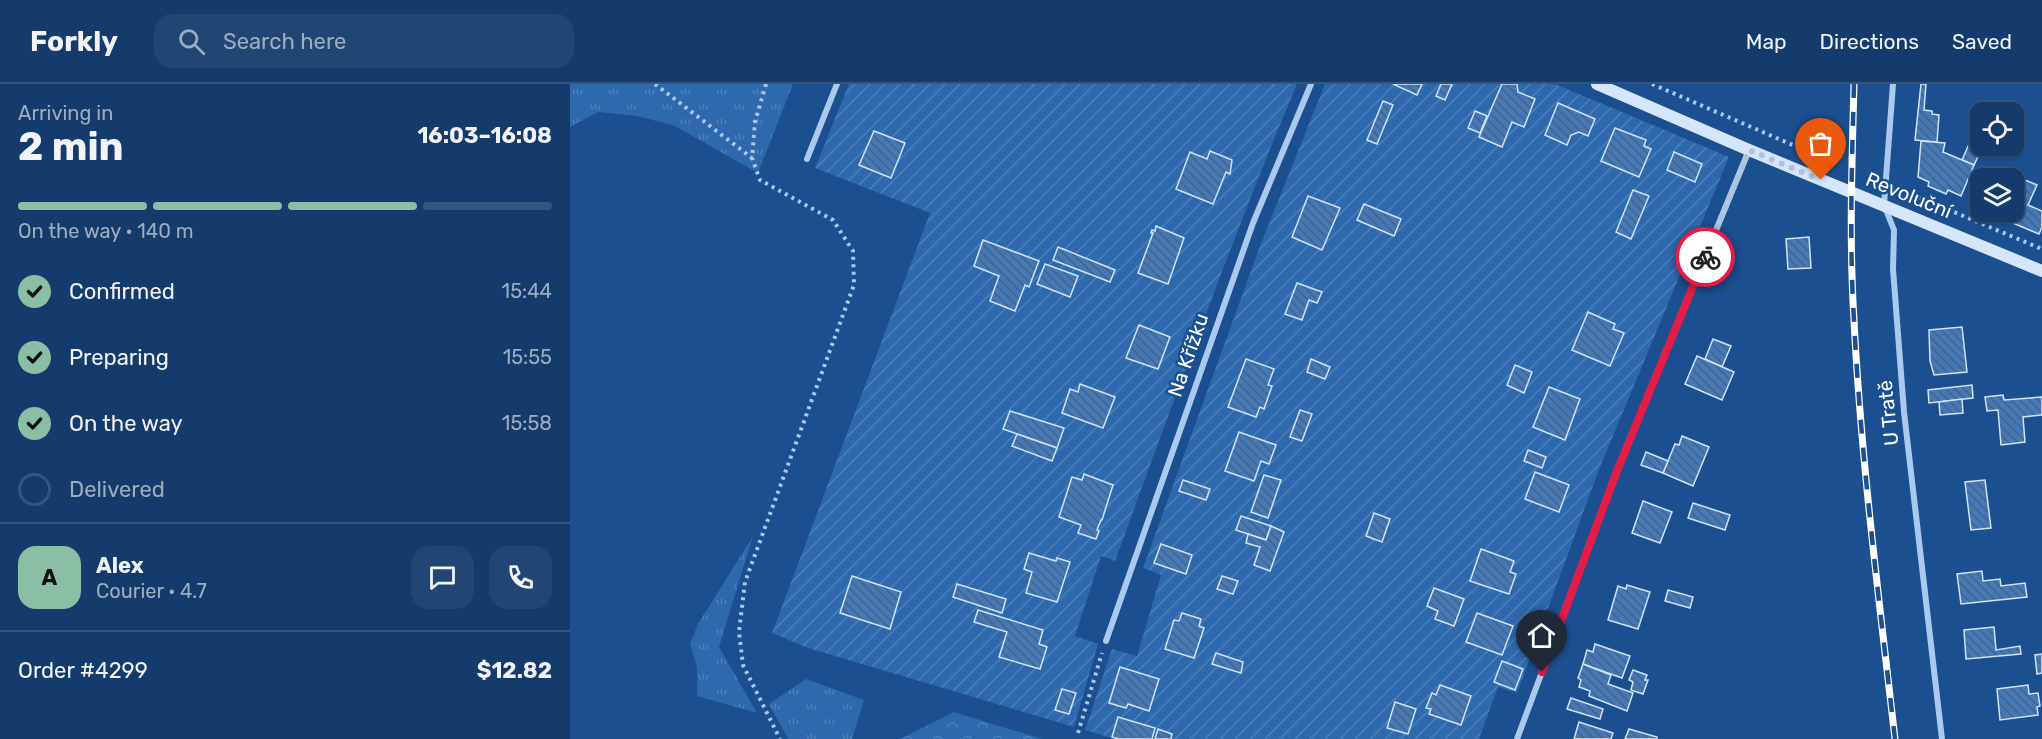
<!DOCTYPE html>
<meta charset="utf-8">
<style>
body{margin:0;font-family:Rubik,sans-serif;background:#214673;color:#f1f3f6;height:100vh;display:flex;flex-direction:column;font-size:22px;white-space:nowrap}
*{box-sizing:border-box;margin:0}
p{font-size:20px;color:#9dadc1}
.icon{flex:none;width:33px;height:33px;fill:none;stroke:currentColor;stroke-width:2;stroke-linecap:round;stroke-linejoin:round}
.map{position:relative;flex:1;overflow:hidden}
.panel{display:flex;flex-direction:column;background:#143b6b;width:570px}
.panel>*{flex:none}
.controls{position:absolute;left:1400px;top:18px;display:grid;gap:12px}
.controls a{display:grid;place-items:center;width:54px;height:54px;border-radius:12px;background:#143b6b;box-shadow:0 2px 4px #0004,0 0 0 2px #33557e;font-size:30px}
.pin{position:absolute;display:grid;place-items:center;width:51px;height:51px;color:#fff;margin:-62px -26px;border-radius:50% 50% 50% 0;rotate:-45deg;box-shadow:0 0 6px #0007}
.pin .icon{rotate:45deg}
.courier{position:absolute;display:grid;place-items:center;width:60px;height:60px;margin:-30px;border:4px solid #e11d48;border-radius:50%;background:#fff;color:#222;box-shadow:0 2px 8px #0007}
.overview em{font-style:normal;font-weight:700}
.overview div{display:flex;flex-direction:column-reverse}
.overview{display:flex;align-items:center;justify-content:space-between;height:102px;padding:0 18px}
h1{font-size:39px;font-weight:700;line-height:45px}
.bar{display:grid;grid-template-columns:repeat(4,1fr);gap:9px 6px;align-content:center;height:72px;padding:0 18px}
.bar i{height:8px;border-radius:4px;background:#33557e}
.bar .on{background:#8abfa5}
.bar p{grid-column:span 4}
.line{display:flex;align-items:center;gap:15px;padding:0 18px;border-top:2px solid #33557e}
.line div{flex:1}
.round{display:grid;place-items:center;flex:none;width:63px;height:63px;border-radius:18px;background:#214673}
ol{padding:0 18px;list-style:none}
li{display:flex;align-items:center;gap:18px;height:66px}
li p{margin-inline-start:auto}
li .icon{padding:6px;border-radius:50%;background:#8abfa5;color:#111;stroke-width:4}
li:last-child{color:#9dadc1}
li i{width:33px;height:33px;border:3px solid #33557e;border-radius:50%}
header{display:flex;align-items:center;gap:36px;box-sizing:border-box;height:84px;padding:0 30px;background:#143b6b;border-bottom:2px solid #33557e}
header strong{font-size:28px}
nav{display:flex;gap:33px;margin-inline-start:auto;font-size:21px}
.search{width:420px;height:54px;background:#214673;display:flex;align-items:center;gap:15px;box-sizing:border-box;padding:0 21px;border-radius:18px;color:#9dadc1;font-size:22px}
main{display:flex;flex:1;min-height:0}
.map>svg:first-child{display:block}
</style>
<header>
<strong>Forkly</strong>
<div class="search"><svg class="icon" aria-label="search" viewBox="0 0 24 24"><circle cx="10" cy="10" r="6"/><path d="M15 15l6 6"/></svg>Search here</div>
<nav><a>Map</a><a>Directions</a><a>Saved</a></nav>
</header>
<main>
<section class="panel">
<div class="overview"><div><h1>2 min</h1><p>Arriving in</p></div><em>16:03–16:08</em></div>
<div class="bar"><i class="on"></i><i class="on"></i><i class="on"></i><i></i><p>On the way · 140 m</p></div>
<ol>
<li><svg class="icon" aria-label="check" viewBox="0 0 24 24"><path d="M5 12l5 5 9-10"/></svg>Confirmed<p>15:44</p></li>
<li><svg class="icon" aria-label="check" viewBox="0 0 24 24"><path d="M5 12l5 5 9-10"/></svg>Preparing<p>15:55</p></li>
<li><svg class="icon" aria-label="check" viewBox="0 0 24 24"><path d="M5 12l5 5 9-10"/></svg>On the way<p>15:58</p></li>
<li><i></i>Delivered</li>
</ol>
<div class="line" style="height:108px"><b class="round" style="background:#8abfa5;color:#111">A</b><div><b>Alex</b><p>Courier · 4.7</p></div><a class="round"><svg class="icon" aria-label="chat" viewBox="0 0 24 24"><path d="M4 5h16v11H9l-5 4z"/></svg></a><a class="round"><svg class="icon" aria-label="phone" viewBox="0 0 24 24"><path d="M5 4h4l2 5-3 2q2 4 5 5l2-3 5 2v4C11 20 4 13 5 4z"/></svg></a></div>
<div class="line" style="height:78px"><div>Order #4299</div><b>$12.82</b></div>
</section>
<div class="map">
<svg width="1472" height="655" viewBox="0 0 1472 655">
<defs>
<pattern id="grass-tufts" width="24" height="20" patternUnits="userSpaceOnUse" patternTransform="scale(1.5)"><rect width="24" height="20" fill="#2e69ad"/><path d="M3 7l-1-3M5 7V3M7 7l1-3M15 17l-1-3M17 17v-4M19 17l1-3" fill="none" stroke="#4d80b9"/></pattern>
<pattern id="forest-crowns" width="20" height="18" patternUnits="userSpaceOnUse" patternTransform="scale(1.5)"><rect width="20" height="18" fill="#2e69ad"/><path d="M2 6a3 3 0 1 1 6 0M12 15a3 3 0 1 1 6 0" fill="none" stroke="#4d80b9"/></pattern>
<pattern id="garden-furrows" width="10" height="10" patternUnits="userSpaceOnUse" patternTransform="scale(1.5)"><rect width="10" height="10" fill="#2e69ad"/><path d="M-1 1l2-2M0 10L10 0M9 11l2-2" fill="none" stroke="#4d80b9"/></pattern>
<pattern id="building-back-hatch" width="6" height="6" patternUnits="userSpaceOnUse" patternTransform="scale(1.5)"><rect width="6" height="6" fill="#4478b7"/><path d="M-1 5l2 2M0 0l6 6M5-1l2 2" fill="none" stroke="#486282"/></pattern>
</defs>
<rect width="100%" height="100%" fill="#1b4f8f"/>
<g fill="url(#grass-tufts)">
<polygon points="0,0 223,0 188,89 103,41 67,32 28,28 0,43"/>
<polygon points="183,452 149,563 187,629 127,612 127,583 120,560 128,540"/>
<polygon points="236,595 294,616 282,655 218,655 199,620"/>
</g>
<polygon fill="url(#forest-crowns)" points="384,628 472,655 330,655"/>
<g fill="url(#garden-furrows)">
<path d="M 279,0 L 727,0 C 661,156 604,317 545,477 L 531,472 L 505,552 L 528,560 L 504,643 L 238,564 L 202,549 L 360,129 L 245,84 Z"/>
<polygon points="755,0 985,0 1159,73 1028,388 947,609 928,603 909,655 545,655 515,646 542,565 567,572 591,491 573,484 690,162"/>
</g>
<g fill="url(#building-back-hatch)" stroke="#cfe3fa" stroke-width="1.5">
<polygon points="823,0 852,0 847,11"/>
<polygon points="871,0 882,0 875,16 866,12"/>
<polygon points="932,0 947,0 948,8 965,15 954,43 942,38 932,63 909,53"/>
<polygon points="1351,0 1356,0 1354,26 1362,27 1362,30 1369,31 1367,58 1345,56"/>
<polygon points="813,17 823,21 807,60 797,56"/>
<polygon points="988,19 1025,35 1018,52 1009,48 1001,51 997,61 975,51"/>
<polygon points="905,27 917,32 910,49 898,44"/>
<polygon points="1410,35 1410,62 1413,62 1404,81 1392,76"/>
<polygon points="1045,44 1076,56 1074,62 1081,65 1069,93 1031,77"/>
<polygon points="304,47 335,59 321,94 289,81"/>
<polygon points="1351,57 1375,59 1373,68 1404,81 1391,112 1378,106 1376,110 1358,102 1359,98 1348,93"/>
<polygon points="640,67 662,76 660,90 656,88 643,120 606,105 620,68 637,75"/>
<polygon points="1104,68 1132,80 1125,98 1097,86"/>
<polygon points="1455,96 1467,101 1458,121 1472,127 1472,143 1469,150 1438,137"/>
<polygon points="1063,106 1079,112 1061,155 1046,148"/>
<polygon points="738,112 770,124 752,166 722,153"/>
<polygon points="794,120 831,135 824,152 787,136"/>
<polygon points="1417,128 1442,128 1438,137"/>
<polygon points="586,142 614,154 598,200 568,189 583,149 581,149 582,146 585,147"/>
<polygon points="1239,153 1241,184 1218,185 1216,155"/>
<polygon points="413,156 469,177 459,203 455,201 445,227 420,217 429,192 404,182"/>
<polygon points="488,163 545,186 540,198 483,176"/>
<polygon points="475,180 508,192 500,213 467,200"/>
<polygon points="727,199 752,208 747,219 739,216 732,236 715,230"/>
<polygon points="1018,228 1045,240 1043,245 1054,249 1040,282 1002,266"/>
<polygon points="569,241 600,253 588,285 556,274"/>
<polygon points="1392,243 1397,288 1364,291 1360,277 1359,246"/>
<polygon points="1143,255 1161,262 1152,283 1135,275"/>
<polygon points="1127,272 1164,288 1152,316 1115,300"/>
<polygon points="676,275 704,285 698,301 702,302 694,325 690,323 686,333 658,323"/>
<polygon points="741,275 760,283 755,295 737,288"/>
<polygon points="945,281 962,288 954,309 937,301"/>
<polygon points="510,300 545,313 533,344 492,329 500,305 508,308"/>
<polygon points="1402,301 1403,314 1359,319 1358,306"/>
<polygon points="979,303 1010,315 995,356 963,343"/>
<polygon points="1433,311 1434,316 1472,313 1472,331 1453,333 1455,358 1431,361 1428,326 1417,327 1415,313"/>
<polygon points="1392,315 1393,329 1370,331 1369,318"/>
<polygon points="730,326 742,330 732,357 720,353"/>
<polygon points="440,327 494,344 487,364 433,345"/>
<polygon points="669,348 706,361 699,380 691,377 684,397 655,387"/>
<polygon points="447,350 487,364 482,377 442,362"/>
<polygon points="1112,352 1139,363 1123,402 1093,389 1105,360 1109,361"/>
<polygon points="958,366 976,373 972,384 954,377"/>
<polygon points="1076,368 1098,377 1093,389 1071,381"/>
<polygon points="965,388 999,401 989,428 955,415"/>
<polygon points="514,390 543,401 532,436 531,436 527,446 529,447 526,455 508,449 511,441 489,433 502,393 512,396"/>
<polygon points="694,391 711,396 698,434 681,428"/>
<polygon points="613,396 640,405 636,416 609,407"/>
<polygon points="1415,396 1421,444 1401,446 1395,398"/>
<polygon points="1073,417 1102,428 1090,459 1062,449"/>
<polygon points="1123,419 1160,431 1155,446 1118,434"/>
<polygon points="804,429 820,435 812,458 796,452"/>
<polygon points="671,432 701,442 696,456 666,446"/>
<polygon points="701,442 714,448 700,487 684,481 690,463 676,459 678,450 696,456"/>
<polygon points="591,460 622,471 616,490 584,479"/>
<polygon points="911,465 944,477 940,488 946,490 939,510 900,497"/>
<polygon points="459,469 486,477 487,474 500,478 487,518 456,509 462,488 454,485"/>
<polygon points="1412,487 1413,497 1430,495 1431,502 1455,499 1457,513 1391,520 1387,490"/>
<polygon points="282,492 331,508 320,545 270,529"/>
<polygon points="652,492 668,497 663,510 647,505"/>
<polygon points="387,500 436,515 432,529 383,513"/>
<polygon points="1057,501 1080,508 1068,545 1038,536 1048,502 1056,505"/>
<polygon points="864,504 894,515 884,542 865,535 868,527 857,522"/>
<polygon points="1098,506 1123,513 1120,524 1095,517"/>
<polygon points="408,526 473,546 469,560 477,563 470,585 429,573 437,548 404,538"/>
<polygon points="612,529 631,535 629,542 634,544 624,574 595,565 604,536 609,537"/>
<polygon points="907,529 943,542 932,571 896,558"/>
<polygon points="1424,543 1426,566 1450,562 1451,570 1396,575 1394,546"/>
<polygon points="1025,560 1060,572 1052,594 1013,580 1017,566 1023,568"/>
<polygon points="646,569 673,578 671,589 642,580"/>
<polygon points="1472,570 1472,589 1467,590 1465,571"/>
<polygon points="932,577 953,585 945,606 924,598"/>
<polygon points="1013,580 1041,591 1038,600 1063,609 1057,627 1019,612 1020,607 1009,603 1011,596 1008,594"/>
<polygon points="550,583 589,595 579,627 558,620 556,624 539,619"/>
<polygon points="1063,586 1077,591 1075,596 1078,596 1073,610 1061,606 1063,598 1059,596"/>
<polygon points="870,601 901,612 891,641 859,630 861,625 856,624 862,609 866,611"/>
<polygon points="1458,601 1459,610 1468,609 1470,622 1467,623 1468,631 1430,636 1427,605"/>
<polygon points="492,605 506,609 499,630 485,626"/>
<polygon points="1001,614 1033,625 1030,635 997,625"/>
<polygon points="825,618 846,625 838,650 817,644"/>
<polygon points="548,633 585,644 582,655 549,655 542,653"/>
<polygon points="1009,638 1043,649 1041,655 1004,655"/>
<polygon points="588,645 602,650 601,655 585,655"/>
<polygon points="1059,645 1087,653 1087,655 1055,655"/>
</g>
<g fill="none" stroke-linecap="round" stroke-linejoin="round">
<g stroke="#a9c9ee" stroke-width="4" stroke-dasharray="3 4.5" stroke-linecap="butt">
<polyline points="85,0 182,74"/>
<polyline points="196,0 185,38 182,74 190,96 263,136 283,167 284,201 175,498 169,548 173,581 210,655"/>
<polyline points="1082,0 1248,72 1256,79"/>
<polyline points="1329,105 1472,165"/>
<polyline points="508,649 532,569"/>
</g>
<g stroke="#a9c9ee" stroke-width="6">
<polyline points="1323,0 1314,121 1324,146 1323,185 1334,328 1372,655"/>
<polyline points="237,75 267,0"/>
<polyline points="536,557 683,139 741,0"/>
<polyline points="947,655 1047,387 1179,66"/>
</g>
<polyline stroke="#d6e6fa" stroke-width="12" points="1027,0 1179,66 1472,187"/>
<g stroke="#fff" stroke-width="7">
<path id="rail" d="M 1284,0 C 1282,78 1279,157 1284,236 C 1291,376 1309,515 1325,655"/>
</g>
<use href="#rail" stroke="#1b4f8f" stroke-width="4.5" stroke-dasharray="14" stroke-linecap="butt"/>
</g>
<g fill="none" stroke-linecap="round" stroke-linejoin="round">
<polyline stroke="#afc1d8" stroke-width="6" stroke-dasharray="0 10.8" points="1135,173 1179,66 1251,96"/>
<polyline stroke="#e11d48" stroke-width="8" points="972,588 1047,387 1135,173"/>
</g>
<g text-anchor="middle" stroke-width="5" stroke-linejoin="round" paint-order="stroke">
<g font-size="20" fill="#fff" stroke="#1b4f8f">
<text transform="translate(1339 111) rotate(22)" y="7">Revoluční</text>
<text transform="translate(618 271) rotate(-71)" y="7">Na Křížku</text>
<text transform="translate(1318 329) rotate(-96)" y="7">U Tratě</text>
</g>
</g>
</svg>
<div class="controls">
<a><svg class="icon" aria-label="locate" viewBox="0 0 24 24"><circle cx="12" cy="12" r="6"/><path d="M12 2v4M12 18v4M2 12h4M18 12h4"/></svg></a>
<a><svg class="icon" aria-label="layers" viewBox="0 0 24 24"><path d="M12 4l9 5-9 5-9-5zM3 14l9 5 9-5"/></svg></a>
</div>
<div class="pin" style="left:1251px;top:96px;background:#ea580c"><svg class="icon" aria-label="bag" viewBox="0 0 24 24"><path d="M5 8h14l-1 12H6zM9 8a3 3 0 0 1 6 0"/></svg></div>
<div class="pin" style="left:972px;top:588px;background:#1f2937"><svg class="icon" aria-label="home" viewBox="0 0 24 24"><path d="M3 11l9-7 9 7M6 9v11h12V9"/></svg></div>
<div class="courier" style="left:1135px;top:173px"><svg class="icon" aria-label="bike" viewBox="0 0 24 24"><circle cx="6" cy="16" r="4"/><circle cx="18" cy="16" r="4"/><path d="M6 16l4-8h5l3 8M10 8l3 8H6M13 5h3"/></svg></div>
</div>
</main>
